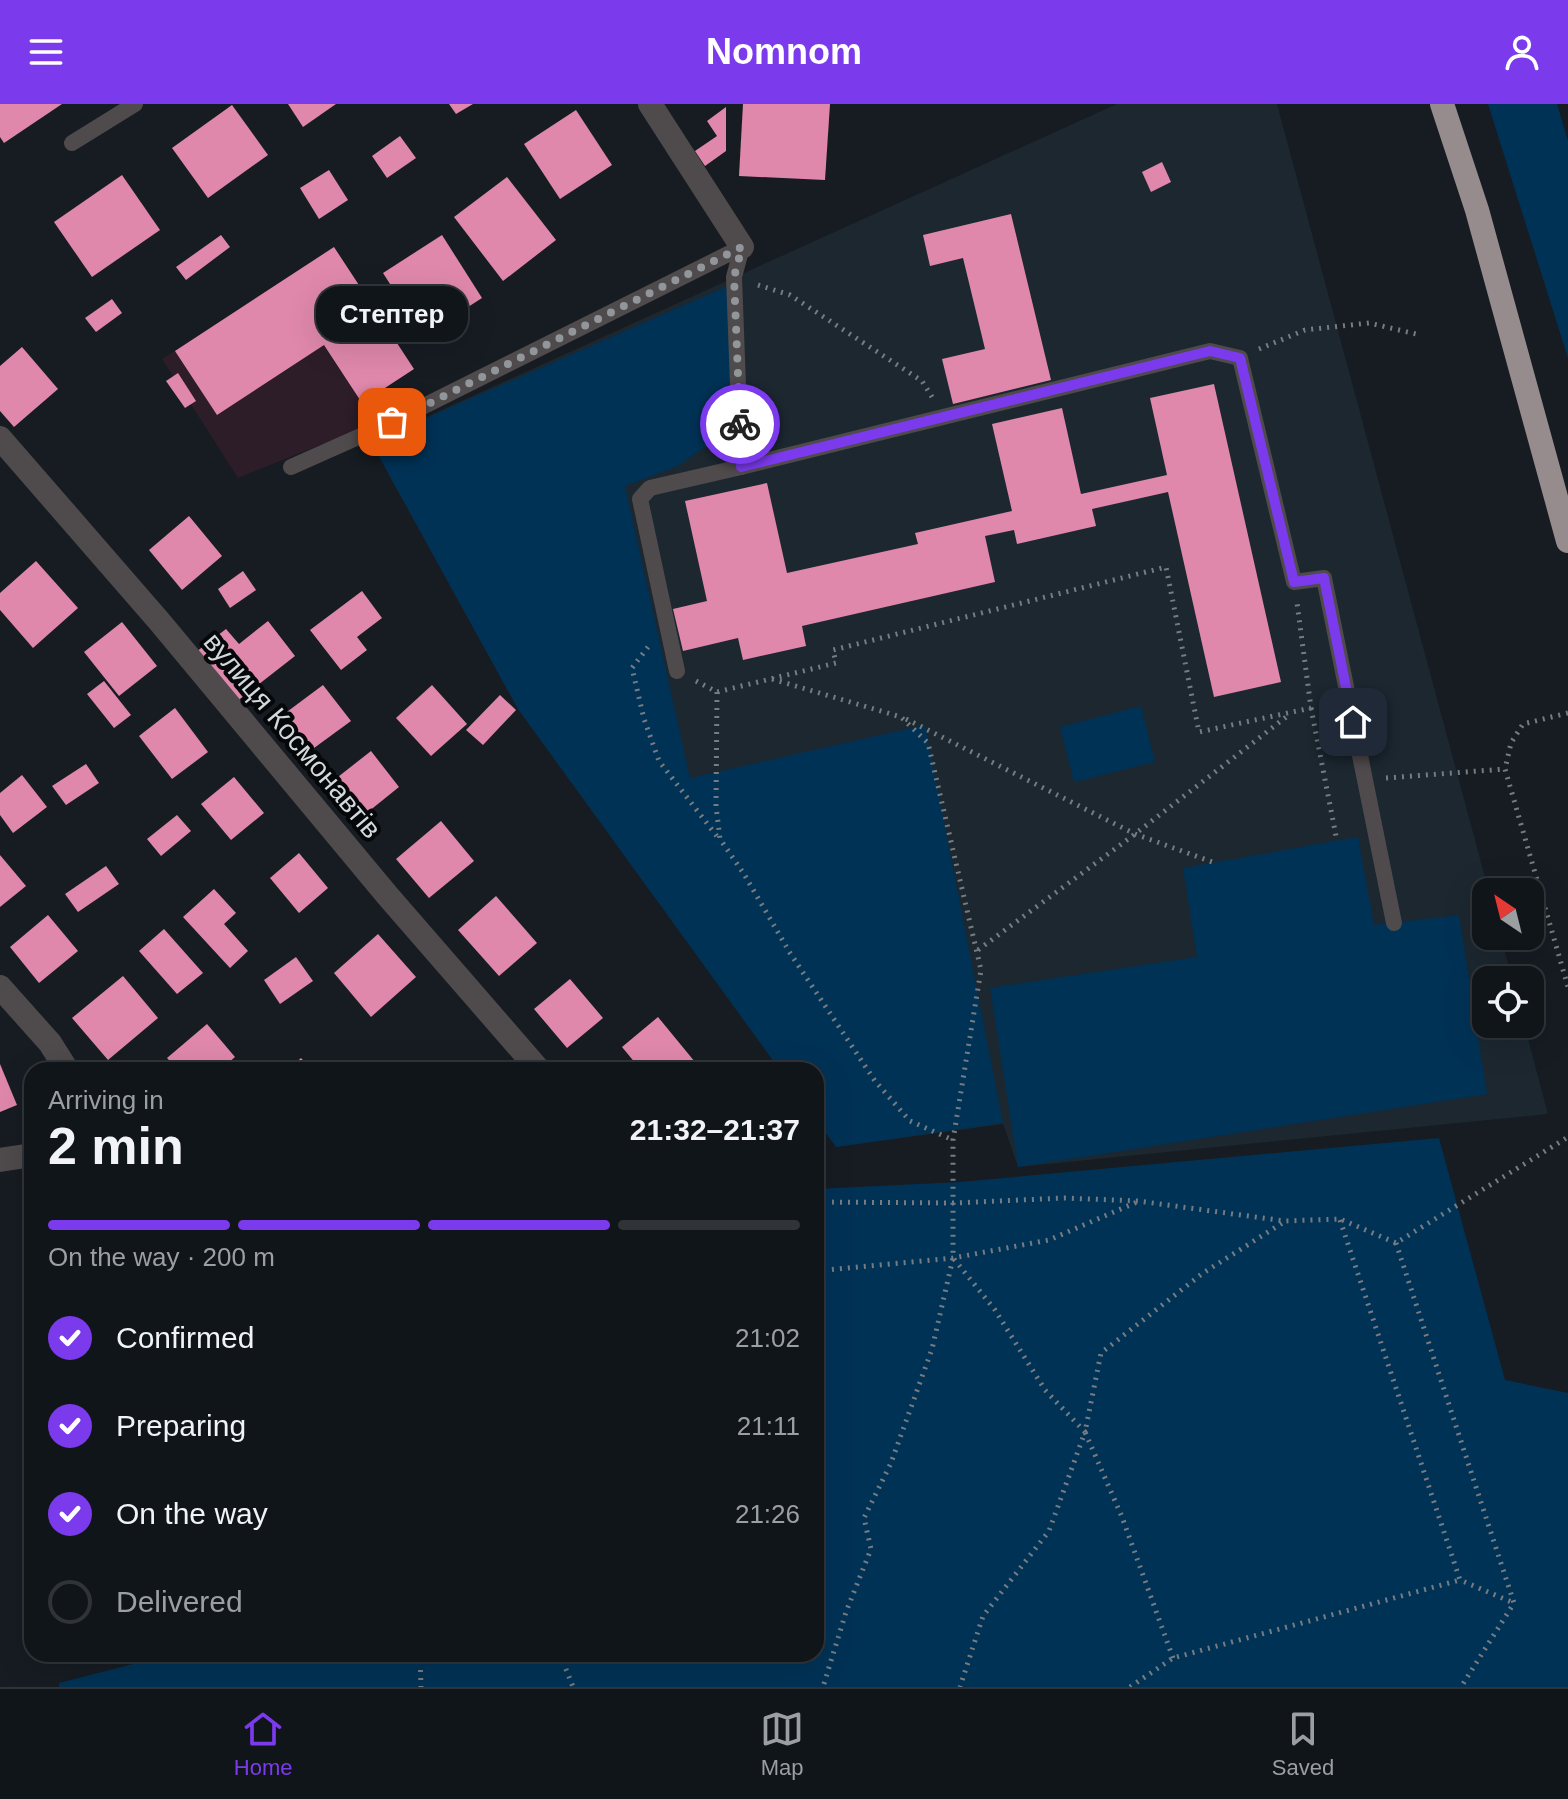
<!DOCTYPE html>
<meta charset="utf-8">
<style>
body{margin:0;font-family:Helvetica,sans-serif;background:#1e2227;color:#f1f3f6;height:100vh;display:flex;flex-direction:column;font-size:30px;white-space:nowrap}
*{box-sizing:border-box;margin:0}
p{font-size:26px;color:#9c9fa2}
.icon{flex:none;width:44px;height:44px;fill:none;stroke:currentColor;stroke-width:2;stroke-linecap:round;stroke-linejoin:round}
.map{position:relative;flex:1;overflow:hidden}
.side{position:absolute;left:24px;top:958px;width:800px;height:600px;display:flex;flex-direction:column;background:#10151a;border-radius:24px;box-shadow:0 8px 32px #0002,0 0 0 2px #303439}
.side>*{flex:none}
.needle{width:52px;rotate:325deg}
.buttons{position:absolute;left:1472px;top:774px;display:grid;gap:16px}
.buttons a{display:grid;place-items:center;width:72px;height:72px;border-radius:16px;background:#10151a;box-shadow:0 8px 32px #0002,0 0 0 2px #303439;font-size:40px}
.pin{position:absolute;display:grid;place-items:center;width:68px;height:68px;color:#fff;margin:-34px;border-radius:16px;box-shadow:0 4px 12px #0006}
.courier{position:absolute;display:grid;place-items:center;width:80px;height:80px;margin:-40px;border:6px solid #7c3aed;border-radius:50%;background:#fff;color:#222;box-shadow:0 2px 10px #0007}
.bubble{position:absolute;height:56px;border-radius:24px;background:#10151a;box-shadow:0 8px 32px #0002,0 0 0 2px #303439;font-size:26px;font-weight:700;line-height:56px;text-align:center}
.summary em{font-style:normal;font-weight:700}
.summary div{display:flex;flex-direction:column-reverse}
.summary{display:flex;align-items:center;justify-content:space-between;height:136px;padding:0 24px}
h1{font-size:52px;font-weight:700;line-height:60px}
.bar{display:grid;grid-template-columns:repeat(4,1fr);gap:12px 8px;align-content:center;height:96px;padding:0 24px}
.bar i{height:10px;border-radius:6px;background:#303439}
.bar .selected{background:#7c3aed}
.bar p{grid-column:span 4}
ol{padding:0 24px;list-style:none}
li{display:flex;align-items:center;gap:24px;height:88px}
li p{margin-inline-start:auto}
li .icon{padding:8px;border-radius:50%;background:#7c3aed;color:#fff;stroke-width:4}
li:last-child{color:#9c9fa2}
li i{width:44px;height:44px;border:4px solid #303439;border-radius:50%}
header{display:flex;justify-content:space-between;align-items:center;height:104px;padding:0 24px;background:#7c3aed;color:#fff;font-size:36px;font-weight:700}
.dock{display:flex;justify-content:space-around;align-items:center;height:112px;border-top:2px solid #303439;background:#10151a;font-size:22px;color:#9c9fa2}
.dock a{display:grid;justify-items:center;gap:4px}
.dock .selected{color:#7c3aed}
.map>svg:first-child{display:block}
</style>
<header><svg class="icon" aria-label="menu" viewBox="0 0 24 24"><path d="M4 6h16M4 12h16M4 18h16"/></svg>Nomnom<svg class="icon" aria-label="person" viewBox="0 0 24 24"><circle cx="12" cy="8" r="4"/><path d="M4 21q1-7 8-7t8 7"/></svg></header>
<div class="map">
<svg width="1568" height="1583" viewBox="0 0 1568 1583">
<rect width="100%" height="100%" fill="#161c22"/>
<polygon fill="#1c2730" points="1117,0 1277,0 1489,788 1486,788 1486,832 1501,832 1512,876 1486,876 1486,920 1524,920 1548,1010 1018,1063 1003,1020 836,1043 816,1015 816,966 780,966 518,605 371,338"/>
<polygon fill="#2c1d28" points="334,143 414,265 363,298 375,319 238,374 162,255"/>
<g fill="#003255">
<polygon points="1488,0 1557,0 1568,37 1568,254"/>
<polygon points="728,182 730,275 712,338 678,362 625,382 690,674 925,621 1003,1019 836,1043 816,1015 816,966 780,966 518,605 371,338"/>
<polygon points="1141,602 1155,658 1074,678 1060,623"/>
<polygon points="1358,733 1374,821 1459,811 1487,990 1018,1063 990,884 1197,853 1183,764"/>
<polygon points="1439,1034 1505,1276 1568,1289 1568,1583 59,1583 59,1579 172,1550 816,1550 816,1085 960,1078"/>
</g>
<g fill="#df88ab">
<polygon points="0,0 62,0 4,39 0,33"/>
<polygon points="288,0 336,0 303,23"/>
<polygon points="449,0 473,0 456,10"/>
<polygon points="743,0 830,0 825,76 739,72"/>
<polygon points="232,1 268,51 208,94 172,44"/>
<polygon points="726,3 726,47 705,62 695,47 717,32 707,17"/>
<polygon points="576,6 612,61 560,95 524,40"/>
<polygon points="400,32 416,54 387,74 372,52"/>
<polygon points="1162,58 1171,78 1151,88 1142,68"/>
<polygon points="329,66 348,96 319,115 300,84"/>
<polygon points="122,71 160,126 92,173 54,118"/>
<polygon points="507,73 556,136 503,177 454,113"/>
<polygon points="1011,110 1051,276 953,300 942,255 985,245 963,154 930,162 923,131"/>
<polygon points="221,131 230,143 186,176 176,163"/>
<polygon points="442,131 482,194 423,232 383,169"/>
<polygon points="334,143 414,265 362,299 324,241 217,311 175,247"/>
<polygon points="112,195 122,209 96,228 85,214"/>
<polygon points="22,243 58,285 14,323 0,307 0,262"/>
<polygon points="178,269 196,297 185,304 166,277"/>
<polygon points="1214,280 1281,578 1214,593 1168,388 1092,405 1096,422 1017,440 1014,426 985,432 995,478 802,522 806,542 743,556 738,534 683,547 673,505 707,497 685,397 767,379 787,469 918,440 915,429 1012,407 992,320 1062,304 1081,390 1167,371 1150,294"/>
<polygon points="189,412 222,452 182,486 149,446"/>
<polygon points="36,457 78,504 33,544 0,506 0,489"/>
<polygon points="243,467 256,486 230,504 218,485"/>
<polygon points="362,487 382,514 357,533 367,546 341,566 310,526"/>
<polygon points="268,517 295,552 236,598 196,548 226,525 239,540"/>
<polygon points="122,518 157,562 119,592 84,548"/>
<polygon points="104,577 131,611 114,624 87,590"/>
<polygon points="323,581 351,617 299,655 272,619"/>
<polygon points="432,581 467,620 431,652 396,614"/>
<polygon points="500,591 516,606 483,641 466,626"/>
<polygon points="175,604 208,648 172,675 139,632"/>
<polygon points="371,647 399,683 358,716 329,680"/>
<polygon points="86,660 99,679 66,701 52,682"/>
<polygon points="22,671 47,703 13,729 0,711 0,689"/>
<polygon points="234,673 264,709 231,736 201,700"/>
<polygon points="177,711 191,727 161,752 147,735"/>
<polygon points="441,717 474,757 429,794 396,755"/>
<polygon points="299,749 328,784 299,809 270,774"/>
<polygon points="0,751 26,782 0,803"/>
<polygon points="106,762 119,780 78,808 65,790"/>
<polygon points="214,785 236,809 224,820 248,847 230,864 183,813"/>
<polygon points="496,792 537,839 499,872 458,826"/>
<polygon points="48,811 78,847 39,879 10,843"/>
<polygon points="164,825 203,869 177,890 139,847"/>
<polygon points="378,830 416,873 371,913 334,869"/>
<polygon points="296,853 313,877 280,900 264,876"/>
<polygon points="123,872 158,914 108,956 72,914"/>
<polygon points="570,875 603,914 567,944 534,905"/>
<polygon points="658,913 695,958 685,966 641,966 622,943"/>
<polygon points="207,920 235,953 220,966 178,966 167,954"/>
<polygon points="301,954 312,966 287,966"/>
<polygon points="0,960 17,1001 0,1008"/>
</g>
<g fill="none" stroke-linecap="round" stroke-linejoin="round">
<g stroke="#767c81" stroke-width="5" stroke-dasharray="2 6" stroke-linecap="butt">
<polyline points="758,181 790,191 922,277 932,293"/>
<polyline points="1259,245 1305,226 1369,219 1416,230"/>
<polyline points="648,543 632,564 644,615 659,657 719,735"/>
<polyline points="772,575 901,613 928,639 981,866 953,1036 953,1154 932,1245 891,1359 864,1414 871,1445 846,1508 823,1583"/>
<polyline points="696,577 717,588 836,559 833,546 1166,463 1199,628 1311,604 1297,499"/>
<polyline points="717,588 716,702 720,735 744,770 790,849 875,977 910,1017 953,1036"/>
<polyline points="1311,604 1337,737"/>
<polyline points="1568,609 1523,620 1511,639 1505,665 1568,883"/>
<polyline points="906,615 1135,730 1215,759"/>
<polyline points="1386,674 1505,665"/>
<polyline points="978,846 1135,730 1290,610"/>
<polyline points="816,1098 955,1099 1064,1094 1138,1097 1285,1117 1340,1115 1396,1139 1568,1033"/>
<polyline points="1340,1116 1460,1476 1514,1499"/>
<polyline points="1396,1139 1514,1499 1461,1583"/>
<polyline points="954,1155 995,1206 1045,1286 1085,1328 1049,1427 983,1512 960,1583"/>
<polyline points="816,1167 953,1154 1049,1136 1137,1098"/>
<polyline points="420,1550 421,1583"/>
<polyline points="560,1550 573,1583"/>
<polyline points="1173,1554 1122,1413 1085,1328 1101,1249 1203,1169 1284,1118"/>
<polyline points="1130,1583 1173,1554 1460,1476"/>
</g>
<g stroke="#4f4a4b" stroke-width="16">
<polyline points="72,39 135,0"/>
<polyline points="742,143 734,173 741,363 1210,247 1240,254 1294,478 1324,474 1394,819"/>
<polyline points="291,363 392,318 742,143"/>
<polyline points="677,567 640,395 650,384 741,363"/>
</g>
<g stroke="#4f4a4b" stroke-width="24">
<polyline points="650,0 742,143"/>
<polyline points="0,334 159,517 387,791 539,966"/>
<polyline points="0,883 50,939 67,966"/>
<polyline points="0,1056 32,1051"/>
</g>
<polyline stroke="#968b8d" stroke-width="24" points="1442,0 1477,106 1568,437"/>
</g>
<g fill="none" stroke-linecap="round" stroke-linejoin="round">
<polyline stroke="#91969b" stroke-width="8" stroke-dasharray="0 14.4" points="392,318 742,143 734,173 740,320"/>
<polyline stroke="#7c3aed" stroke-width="10" points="740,320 741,363 1210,247 1240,254 1294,478 1324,474 1353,618"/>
</g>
<g text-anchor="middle" stroke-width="8" stroke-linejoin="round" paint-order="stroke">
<g font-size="28" fill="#d3d8dc" stroke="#050709">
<text transform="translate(293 631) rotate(50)" y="10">вулиця Космонавтів</text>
</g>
</g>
</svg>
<div class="buttons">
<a><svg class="needle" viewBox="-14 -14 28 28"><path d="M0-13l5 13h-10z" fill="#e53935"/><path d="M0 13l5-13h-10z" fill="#9c9fa2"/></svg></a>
<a><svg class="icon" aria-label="locate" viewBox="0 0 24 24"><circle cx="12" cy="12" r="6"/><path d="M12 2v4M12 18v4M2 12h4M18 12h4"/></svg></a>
</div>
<div class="pin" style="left:392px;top:318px;background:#ea580c"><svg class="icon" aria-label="bag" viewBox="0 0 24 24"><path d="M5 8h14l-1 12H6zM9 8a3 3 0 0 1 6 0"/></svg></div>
<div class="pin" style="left:1353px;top:618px;background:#1f2937"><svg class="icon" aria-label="home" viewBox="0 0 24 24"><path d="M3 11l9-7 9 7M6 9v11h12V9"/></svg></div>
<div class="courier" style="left:740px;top:320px"><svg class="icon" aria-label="bike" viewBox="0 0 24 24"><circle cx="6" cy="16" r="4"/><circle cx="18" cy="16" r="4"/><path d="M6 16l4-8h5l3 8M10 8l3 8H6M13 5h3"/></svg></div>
<div class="bubble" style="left:316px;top:182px;width:152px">Стептер</div>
<section class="side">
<div class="summary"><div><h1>2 min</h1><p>Arriving in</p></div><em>21:32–21:37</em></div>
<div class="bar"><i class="selected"></i><i class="selected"></i><i class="selected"></i><i></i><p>On the way · 200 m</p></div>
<ol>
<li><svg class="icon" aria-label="check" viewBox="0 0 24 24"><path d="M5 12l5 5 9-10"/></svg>Confirmed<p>21:02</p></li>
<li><svg class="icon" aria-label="check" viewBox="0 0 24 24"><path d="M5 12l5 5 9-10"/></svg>Preparing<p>21:11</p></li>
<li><svg class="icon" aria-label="check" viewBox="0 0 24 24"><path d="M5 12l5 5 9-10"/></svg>On the way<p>21:26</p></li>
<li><i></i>Delivered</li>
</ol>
</section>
</div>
<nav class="dock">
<a class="selected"><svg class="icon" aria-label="home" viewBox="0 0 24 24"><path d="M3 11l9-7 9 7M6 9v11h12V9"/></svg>Home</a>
<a><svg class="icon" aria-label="map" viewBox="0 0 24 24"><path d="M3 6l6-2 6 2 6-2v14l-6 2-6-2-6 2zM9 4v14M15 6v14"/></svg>Map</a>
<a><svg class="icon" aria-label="saved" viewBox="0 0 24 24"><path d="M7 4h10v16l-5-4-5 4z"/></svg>Saved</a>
</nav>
